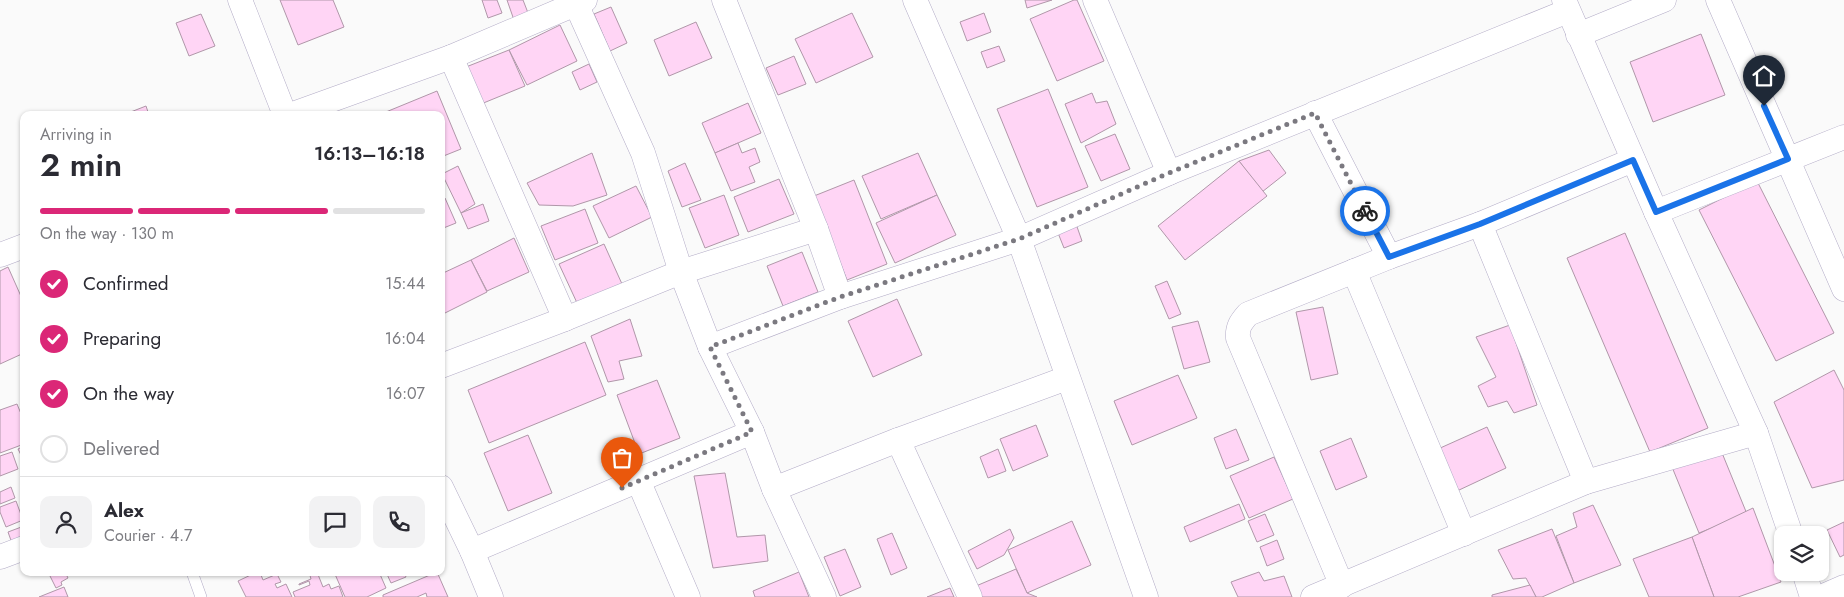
<!DOCTYPE html>
<meta charset="utf-8">
<style>
body{margin:0;font-family:Jost,sans-serif;background:#f2f2f3;color:#2b2b33;height:100vh;display:flex;flex-direction:column;font-size:19px;white-space:nowrap}
*{box-sizing:border-box;margin:0}
p{font-size:16px;color:#7c7c81}
.icon{flex:none;width:28px;height:28px;fill:none;stroke:currentColor;stroke-width:2;stroke-linecap:round;stroke-linejoin:round}
.map{position:relative;flex:1;overflow:hidden}
.drawer{position:absolute;left:20px;top:111px;width:425px;height:465px;display:flex;flex-direction:column;background:#fff;border-radius:10px;box-shadow:0 1px 4px #0004}
.drawer>*{flex:none}
.buttons{position:absolute;left:1774px;top:526px;display:grid;gap:10px}
.buttons a{display:grid;place-items:center;width:55px;height:55px;border-radius:10px;background:#fff;box-shadow:0 1px 4px #0004;font-size:25px}
.pin{position:absolute;display:grid;place-items:center;width:42px;height:42px;color:#fff;margin:-51px -21px;border-radius:50% 50% 50% 0;rotate:-45deg;box-shadow:0 0 5px #0007}
.pin .icon{rotate:45deg}
.courier{position:absolute;display:grid;place-items:center;width:50px;height:50px;margin:-25px;border:4px solid #1a73e8;border-radius:50%;background:#fff;color:#222;box-shadow:0 1px 6px #0007}
.summary em{font-style:normal;font-weight:600}
.summary div{display:flex;flex-direction:column-reverse}
.summary{display:flex;align-items:center;justify-content:space-between;height:85px;padding:0 20px}
h1{font-size:32px;font-weight:600;line-height:38px}
.bar{display:grid;grid-template-columns:repeat(4,1fr);gap:8px 5px;align-content:center;height:60px;padding:0 20px}
.bar i{height:6px;border-radius:4px;background:#e1e1e2}
.bar .selected{background:#db2777}
.bar p{grid-column:span 4}
.line{display:flex;align-items:center;gap:12px;padding:0 20px;border-top:1px solid #e1e1e2}
.line div{flex:1}
.round{display:grid;place-items:center;flex:none;width:52px;height:52px;border-radius:10px;background:#f2f2f3}
ol{padding:0 20px;list-style:none}
li{display:flex;align-items:center;gap:15px;height:55px}
li p{margin-inline-start:auto}
li .icon{padding:5px;border-radius:50%;background:#db2777;color:#fff;stroke-width:4}
li:last-child{color:#7c7c81}
li i{width:28px;height:28px;border:2px solid #e1e1e2;border-radius:50%}
.map>svg:first-child{display:block}
</style>
<div class="map">
<svg width="1844" height="597" viewBox="0 0 1844 597">
<rect width="100%" height="100%" fill="#fafafa"/>
<g fill="#ffd5f5" stroke="#b097a9">
<polygon points="280,0 333,0 344,27 298,45"/>
<polygon points="482,0 497,0 502,13 488,18"/>
<polygon points="507,0 523,0 530,18 515,23"/>
<polygon points="1025,0 1052,0 1027,8"/>
<polygon points="1074,0 1077,0 1104,61 1057,81 1030,19"/>
<polygon points="611,7 627,43 610,51 594,14"/>
<polygon points="852,13 873,57 816,83 795,39"/>
<polygon points="984,13 991,32 967,41 960,22"/>
<polygon points="201,14 215,46 189,56 176,23"/>
<polygon points="696,22 712,58 669,76 654,40"/>
<polygon points="560,25 577,61 527,85 509,50"/>
<polygon points="1701,34 1725,95 1653,122 1630,62"/>
<polygon points="999,46 1005,61 987,68 981,52"/>
<polygon points="509,50 525,86 481,104 466,67"/>
<polygon points="794,56 806,84 778,95 766,68"/>
<polygon points="589,64 597,82 580,90 572,72"/>
<polygon points="1048,89 1088,187 1037,207 997,109"/>
<polygon points="437,91 461,149 441,157 441,115 381,114"/>
<polygon points="1092,93 1096,103 1107,101 1116,124 1081,143 1065,104"/>
<polygon points="748,103 761,133 715,153 702,123"/>
<polygon points="146,106 149,115 123,115"/>
<polygon points="1115,134 1130,169 1101,181 1085,146"/>
<polygon points="738,143 742,153 755,148 760,162 749,167 755,182 731,191 715,153"/>
<polygon points="1269,150 1286,173 1262,192 1239,161"/>
<polygon points="592,153 607,195 573,206 539,205 527,183"/>
<polygon points="918,153 937,195 881,219 862,176"/>
<polygon points="1239,161 1267,196 1185,260 1158,226"/>
<polygon points="685,163 701,200 682,207 668,171"/>
<polygon points="458,166 475,204 461,213 442,174"/>
<polygon points="779,179 794,214 748,232 734,197"/>
<polygon points="854,180 887,264 847,280 814,196"/>
<polygon points="1757,181 1834,333 1776,361 1699,210"/>
<polygon points="636,186 652,217 609,238 593,206"/>
<polygon points="724,195 739,235 705,248 689,208"/>
<polygon points="937,195 956,235 895,263 876,223"/>
<polygon points="445,198 456,223 441,229 441,199"/>
<polygon points="483,204 489,221 468,229 461,213"/>
<polygon points="585,209 598,243 555,260 541,226"/>
<polygon points="1075,221 1082,241 1064,248 1056,228"/>
<polygon points="1625,233 1708,428 1650,452 1567,258"/>
<polygon points="514,238 529,272 487,291 471,260"/>
<polygon points="604,244 622,284 578,305 559,264"/>
<polygon points="802,252 818,292 783,306 767,266"/>
<polygon points="471,260 487,292 441,315 441,274"/>
<polygon points="8,267 24,303 24,353 0,364 0,271"/>
<polygon points="1167,281 1181,314 1169,319 1155,286"/>
<polygon points="897,299 922,355 873,377 848,321"/>
<polygon points="1323,307 1338,374 1311,380 1296,312"/>
<polygon points="630,319 642,356 619,361 624,379 608,382 591,336"/>
<polygon points="1198,321 1210,362 1184,369 1172,327"/>
<polygon points="1510,325 1537,405 1514,413 1507,401 1488,407 1478,386 1496,377 1476,337"/>
<polygon points="585,342 606,395 489,443 468,390"/>
<polygon points="1834,370 1844,390 1844,480 1812,488 1774,402"/>
<polygon points="1178,375 1197,418 1132,445 1114,401"/>
<polygon points="657,380 680,438 639,454 617,395"/>
<polygon points="17,404 24,421 24,444 0,453 0,410"/>
<polygon points="1036,425 1048,456 1013,471 1000,439"/>
<polygon points="1487,427 1506,468 1457,491 1438,449"/>
<polygon points="1236,429 1249,460 1226,469 1214,438"/>
<polygon points="528,435 552,493 508,511 484,453"/>
<polygon points="1351,438 1367,477 1336,490 1320,451"/>
<polygon points="24,446 24,461 18,449"/>
<polygon points="1720,448 1747,514 1699,533 1672,467"/>
<polygon points="998,449 1006,471 988,478 980,457"/>
<polygon points="12,452 18,469 0,476 0,456"/>
<polygon points="1274,457 1293,499 1249,518 1230,476"/>
<polygon points="725,473 737,537 765,535 768,561 713,568 694,476"/>
<polygon points="11,487 15,498 0,504 0,492"/>
<polygon points="16,501 23,520 6,527 0,512 0,507"/>
<polygon points="1239,504 1245,519 1190,542 1184,527"/>
<polygon points="1593,505 1621,565 1574,583 1556,536 1577,527 1573,513"/>
<polygon points="1753,508 1781,582 1738,597 1714,597 1692,537"/>
<polygon points="1265,514 1274,535 1257,542 1248,521"/>
<polygon points="1072,521 1091,565 1027,593 1008,550"/>
<polygon points="1844,522 1844,555 1840,557 1827,530"/>
<polygon points="24,526 24,542 13,546 8,532"/>
<polygon points="1010,529 1014,538 1004,555 977,569 968,551"/>
<polygon points="1552,529 1574,583 1542,597 1536,597 1526,578 1513,579 1498,550"/>
<polygon points="892,533 907,568 891,575 877,539"/>
<polygon points="1692,537 1714,597 1649,597 1633,559"/>
<polygon points="1277,540 1284,559 1267,566 1260,547"/>
<polygon points="845,549 861,587 840,596 824,557"/>
<polygon points="1016,569 1027,593 1037,597 981,597 976,586"/>
<polygon points="51,572 65,572 68,578 61,582 62,585 56,588 49,574"/>
<polygon points="257,572 268,572 261,575 263,580 277,574 281,582 275,584 277,588 286,584 292,597 246,597 238,581"/>
<polygon points="309,572 317,572 323,587 329,584 331,589 339,586 343,597 295,597 293,592 310,585 309,581 299,585 299,584 311,579"/>
<polygon points="334,572 379,572 386,588 367,597 345,597"/>
<polygon points="386,572 404,572 406,577 391,583"/>
<polygon points="437,572 448,597 427,597 426,593 417,597 383,597 383,595"/>
<polygon points="799,572 809,597 755,597 753,591"/>
<polygon points="1259,572 1264,581 1284,576 1292,597 1238,597 1231,582"/>
<polygon points="1530,585 1536,597 1492,597 1492,595"/>
<polygon points="64,587 68,597 39,597"/>
<polygon points="950,588 954,597 927,597"/>
</g>
<g fill="none" stroke-linecap="round" stroke-linejoin="round">
<g stroke="#b3acc7" stroke-width="12">
<polyline id="lane" points="192,572 201,597"/>
</g>
<g stroke="#b3acc7" stroke-width="25">
<g id="street">
<polyline points="240,0 285,115"/>
<polyline points="724,0 816,229 840,297"/>
<polyline points="915,0 1019,239 1146,597"/>
<polyline points="1095,0 1169,173"/>
<polyline points="1564,0 1656,212 1756,433 1791,535"/>
<polyline points="1718,0 1844,289"/>
<polyline points="576,4 643,153 681,272 710,347 752,432 774,489 824,597"/>
<polyline points="1578,35 1664,0"/>
<polyline points="451,57 565,319"/>
<polyline points="1315,113 1389,257 1480,224 1633,160"/>
<polyline points="290,115 451,57 585,0"/>
<polyline points="1656,212 1844,137"/>
<polyline points="1480,224 1586,482"/>
<polyline points="0,255 24,246"/>
<polyline points="1354,271 1464,534"/>
<polyline points="710,347 840,297 1019,239 1169,173 1568,11"/>
<polyline points="441,366 565,319 681,272 816,229"/>
<polyline points="898,440 970,597"/>
<polyline points="638,480 688,597"/>
<polyline points="441,487 472,551 491,597"/>
<polyline points="774,489 898,440 1067,378"/>
<polyline points="472,551 752,432"/>
<polyline points="0,557 24,548"/>
<polyline points="1804,572 1812,597"/>
<path d="M 1342,586 L 1238,338 C 1237,327 1241,322 1248,314 L 1389,257"/>
<polyline points="1313,597 1586,482 1756,433"/>
<polyline points="1821,597 1844,587"/>
</g>
</g>
<use href="#lane" stroke="#fff" stroke-width="11"/>
<use href="#street" stroke="#fff" stroke-width="24"/>
</g>
<g fill="none" stroke-linecap="round" stroke-linejoin="round">
<polyline stroke="#7b7980" stroke-width="5" stroke-dasharray="0 9" points="622,488 752,432 710,347 840,297 1019,239 1169,173 1315,113 1365,211"/>
<polyline stroke="#1a73e8" stroke-width="6" points="1365,211 1389,257 1480,224 1633,160 1656,212 1788,159 1764,106"/>
</g>
</svg>
<div class="buttons">
<a><svg class="icon" aria-label="layers" viewBox="0 0 24 24"><path d="M12 4l9 5-9 5-9-5zM3 14l9 5 9-5"/></svg></a>
</div>
<div class="pin" style="left:622px;top:488px;background:#ea580c"><svg class="icon" aria-label="bag" viewBox="0 0 24 24"><path d="M5 8h14l-1 12H6zM9 8a3 3 0 0 1 6 0"/></svg></div>
<div class="pin" style="left:1764px;top:106px;background:#1f2937"><svg class="icon" aria-label="home" viewBox="0 0 24 24"><path d="M3 11l9-7 9 7M6 9v11h12V9"/></svg></div>
<div class="courier" style="left:1365px;top:211px"><svg class="icon" aria-label="bike" viewBox="0 0 24 24"><circle cx="6" cy="16" r="4"/><circle cx="18" cy="16" r="4"/><path d="M6 16l4-8h5l3 8M10 8l3 8H6M13 5h3"/></svg></div>
<section class="drawer">
<div class="summary"><div><h1>2 min</h1><p>Arriving in</p></div><em>16:13–16:18</em></div>
<div class="bar"><i class="selected"></i><i class="selected"></i><i class="selected"></i><i></i><p>On the way · 130 m</p></div>
<ol>
<li><svg class="icon" aria-label="check" viewBox="0 0 24 24"><path d="M5 12l5 5 9-10"/></svg>Confirmed<p>15:44</p></li>
<li><svg class="icon" aria-label="check" viewBox="0 0 24 24"><path d="M5 12l5 5 9-10"/></svg>Preparing<p>16:04</p></li>
<li><svg class="icon" aria-label="check" viewBox="0 0 24 24"><path d="M5 12l5 5 9-10"/></svg>On the way<p>16:07</p></li>
<li><i></i>Delivered</li>
</ol>
<div class="line" style="height:90px"><a class="round"><svg class="icon" aria-label="person" viewBox="0 0 24 24"><circle cx="12" cy="8" r="4"/><path d="M4 21q1-7 8-7t8 7"/></svg></a><div><b>Alex</b><p>Courier · 4.7</p></div><a class="round"><svg class="icon" aria-label="chat" viewBox="0 0 24 24"><path d="M4 5h16v11H9l-5 4z"/></svg></a><a class="round"><svg class="icon" aria-label="phone" viewBox="0 0 24 24"><path d="M5 4h4l2 5-3 2q2 4 5 5l2-3 5 2v4C11 20 4 13 5 4z"/></svg></a></div>
</section>
</div>
